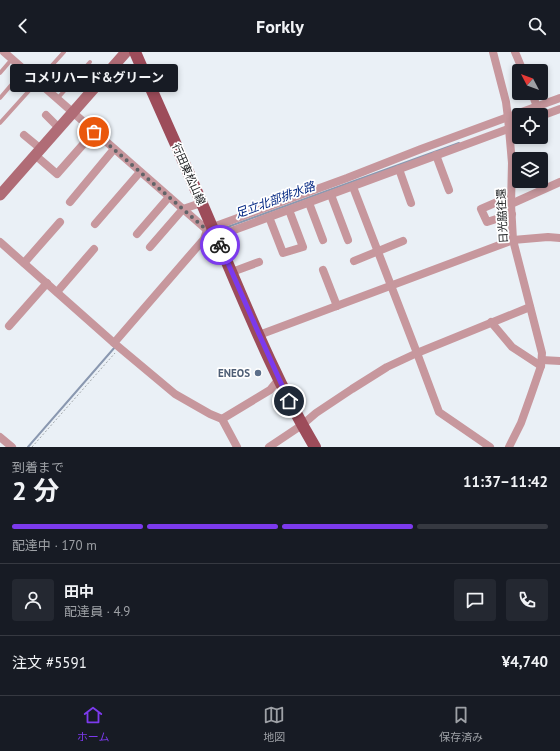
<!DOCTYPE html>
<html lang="ja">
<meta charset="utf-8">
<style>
body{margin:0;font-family:"PT Sans","Noto Sans JP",sans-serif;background:#242831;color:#f1f3f6;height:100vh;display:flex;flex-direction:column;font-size:15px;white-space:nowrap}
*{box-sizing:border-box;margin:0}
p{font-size:13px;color:#9ea1a6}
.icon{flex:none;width:22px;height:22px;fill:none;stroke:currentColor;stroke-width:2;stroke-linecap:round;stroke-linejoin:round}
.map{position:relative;height:395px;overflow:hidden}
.sheet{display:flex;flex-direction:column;background:#171b24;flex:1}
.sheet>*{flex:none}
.needle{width:26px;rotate:311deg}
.buttons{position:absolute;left:512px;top:12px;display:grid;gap:8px}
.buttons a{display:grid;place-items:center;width:36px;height:36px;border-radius:4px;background:#171b24;box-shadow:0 2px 6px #0003;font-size:20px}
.pin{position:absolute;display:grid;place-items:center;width:34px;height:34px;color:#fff;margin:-17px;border:2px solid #fff;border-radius:50%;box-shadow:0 1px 4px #0007}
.courier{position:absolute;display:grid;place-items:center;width:40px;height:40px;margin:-20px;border:3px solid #7c3aed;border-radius:50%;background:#fff;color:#222;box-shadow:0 1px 5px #0007}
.bubble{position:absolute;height:28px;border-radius:4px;background:#171b24;box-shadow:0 2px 6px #0003;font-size:13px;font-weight:700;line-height:28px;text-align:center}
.overview em{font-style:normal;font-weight:700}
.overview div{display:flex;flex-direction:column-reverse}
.overview{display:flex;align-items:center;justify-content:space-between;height:68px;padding:0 12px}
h1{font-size:26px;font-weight:700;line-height:30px}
.bar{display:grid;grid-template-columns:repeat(4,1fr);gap:6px 4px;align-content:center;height:48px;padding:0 12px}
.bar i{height:5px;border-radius:3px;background:#363941}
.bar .selected{background:#7c3aed}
.bar p{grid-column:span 4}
.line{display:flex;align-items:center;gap:10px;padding:0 12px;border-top:1px solid #363941}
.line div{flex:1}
.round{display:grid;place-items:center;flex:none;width:42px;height:42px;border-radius:4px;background:#242831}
header{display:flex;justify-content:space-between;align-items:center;height:52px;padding:0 12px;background:#171b24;font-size:18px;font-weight:700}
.tabs{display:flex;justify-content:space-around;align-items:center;height:56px;border-top:1px solid #363941;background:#171b24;font-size:11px;color:#9ea1a6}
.tabs a{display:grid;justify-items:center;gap:2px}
.tabs .selected{color:#7c3aed}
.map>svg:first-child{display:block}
</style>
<header><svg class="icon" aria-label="back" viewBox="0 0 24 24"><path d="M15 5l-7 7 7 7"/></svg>Forkly<svg class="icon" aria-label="search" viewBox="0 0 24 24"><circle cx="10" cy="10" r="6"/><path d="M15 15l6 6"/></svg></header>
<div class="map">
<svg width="560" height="395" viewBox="0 0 560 395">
<rect width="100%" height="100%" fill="#eaf0f6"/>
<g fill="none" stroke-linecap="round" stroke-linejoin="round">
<g stroke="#8a98b0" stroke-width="2">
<polyline points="220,179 222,177 459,91"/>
<polyline points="28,395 115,295"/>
</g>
<polyline stroke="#a4a9ad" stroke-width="1" stroke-dasharray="2 2" stroke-linecap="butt" points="32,395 115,301"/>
<g stroke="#c7979d" stroke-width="4">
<polyline points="0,21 12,7"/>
<polyline points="0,46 24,18"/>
<polyline points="57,47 90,10"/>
<polyline points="0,71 64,0"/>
</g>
<g stroke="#c7979d" stroke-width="8">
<polyline points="4,0 215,185 519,73"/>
<polyline points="493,0 506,50 508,66 512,111 511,152 513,188 542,301 541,314 531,343 521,371 509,395"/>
<polyline points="515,0 523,19"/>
<polyline points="532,41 537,55"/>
<polyline points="46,63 59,76"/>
<polyline points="541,64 560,57"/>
<polyline points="24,83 41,97"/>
<polyline points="35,103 57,122 94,80"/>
<polyline points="436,103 449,138"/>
<polyline points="399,117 411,151"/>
<polyline points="353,135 417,301 439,360 490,395"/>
<polyline points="331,143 348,188"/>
<polyline points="511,144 481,157 487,170 512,162"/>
<polyline points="70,150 114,97"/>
<polyline points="309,151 323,188"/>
<polyline points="511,152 560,130"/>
<polyline points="269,165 283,201 303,195 289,158"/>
<polyline points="95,172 140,120"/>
<polyline points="213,175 347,126 421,97 560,46"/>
<polyline points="137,182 169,145"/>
<polyline points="0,190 114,291 175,342 210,362 222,367 237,395"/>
<polyline points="150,195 183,157 201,151"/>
<polyline points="354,209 403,189"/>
<polyline points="24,211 60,170"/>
<polyline points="323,218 337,254"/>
<polyline points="232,220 259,210"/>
<polyline points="57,240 94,197"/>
<polyline points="491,270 512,295 541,314"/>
<polyline points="9,274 47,231"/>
<polyline points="259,283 513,188 548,185 560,186"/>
<polyline points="114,291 204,187 207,178"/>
<polyline points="542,308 560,309"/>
<polyline points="222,367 270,338 279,327"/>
<polyline points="0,385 12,395"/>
<polyline points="269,395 302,373 316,361 352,337 387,315 417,301 530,255"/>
</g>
<polyline stroke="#b06c76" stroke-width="11" points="0,143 126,0"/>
<path stroke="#9d4c5a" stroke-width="12" d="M 135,0 C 160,58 187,116 212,175 C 244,249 274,326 315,395"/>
</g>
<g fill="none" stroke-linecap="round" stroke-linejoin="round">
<polyline stroke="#616468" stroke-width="4" stroke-dasharray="0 7.2" points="94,80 215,185 216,185 220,193"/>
<polyline stroke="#7c3aed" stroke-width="5" points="220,193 259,282 289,349"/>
</g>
<circle fill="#5c6f8a" stroke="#fff" stroke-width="1.5" cx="258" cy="321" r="4"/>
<g text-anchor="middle" stroke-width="3.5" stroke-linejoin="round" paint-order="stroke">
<g font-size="11" fill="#17191b" stroke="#fff">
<text transform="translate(189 122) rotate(66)" y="4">行田東松山線</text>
<text transform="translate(502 164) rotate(-93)" y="4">日光脇往還</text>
</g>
<g font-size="11" font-weight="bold" fill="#4e5e75" stroke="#fff" text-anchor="end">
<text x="250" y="325">ENEOS</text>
</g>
<g font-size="12" font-style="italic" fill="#022682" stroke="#fff">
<text transform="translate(275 148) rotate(-20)" y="4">足立北部排水路</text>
</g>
</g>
</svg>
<div class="buttons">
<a><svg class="needle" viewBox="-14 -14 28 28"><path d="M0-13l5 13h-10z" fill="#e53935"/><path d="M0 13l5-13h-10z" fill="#9ea1a6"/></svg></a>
<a><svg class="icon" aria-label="locate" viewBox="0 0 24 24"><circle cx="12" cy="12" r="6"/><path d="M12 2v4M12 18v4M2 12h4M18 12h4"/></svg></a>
<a><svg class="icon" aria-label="layers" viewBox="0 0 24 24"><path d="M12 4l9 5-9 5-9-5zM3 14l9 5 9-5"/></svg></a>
</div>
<div class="pin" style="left:94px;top:80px;background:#ea580c"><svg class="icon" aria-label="bag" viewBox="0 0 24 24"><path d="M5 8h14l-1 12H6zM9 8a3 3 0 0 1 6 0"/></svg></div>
<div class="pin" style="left:289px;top:349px;background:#1f2937"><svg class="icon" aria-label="home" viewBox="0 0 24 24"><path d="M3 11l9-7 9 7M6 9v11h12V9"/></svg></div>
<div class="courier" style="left:220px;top:193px"><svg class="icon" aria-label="bike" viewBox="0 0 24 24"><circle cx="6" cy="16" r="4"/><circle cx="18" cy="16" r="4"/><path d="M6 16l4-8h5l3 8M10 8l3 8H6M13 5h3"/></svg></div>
<div class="bubble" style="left:10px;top:12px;width:168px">コメリハード&amp;グリーン</div>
</div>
<section class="sheet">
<div class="overview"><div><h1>2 分</h1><p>到着まで</p></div><em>11:37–11:42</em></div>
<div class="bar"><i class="selected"></i><i class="selected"></i><i class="selected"></i><i></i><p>配達中 · 170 m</p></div>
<div class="line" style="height:72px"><a class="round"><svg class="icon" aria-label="person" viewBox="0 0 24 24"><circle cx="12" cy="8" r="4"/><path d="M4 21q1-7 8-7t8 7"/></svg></a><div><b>田中</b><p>配達員 · 4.9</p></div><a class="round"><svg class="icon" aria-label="chat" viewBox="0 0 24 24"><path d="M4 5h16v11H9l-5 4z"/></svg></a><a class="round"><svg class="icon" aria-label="phone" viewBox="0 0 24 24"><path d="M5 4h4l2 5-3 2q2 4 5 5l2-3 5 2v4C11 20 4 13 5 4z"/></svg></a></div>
<div class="line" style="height:52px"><div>注文 #5591</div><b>¥4,740</b></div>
</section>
<nav class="tabs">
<a class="selected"><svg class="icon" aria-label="home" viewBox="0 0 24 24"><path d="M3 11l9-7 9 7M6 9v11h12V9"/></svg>ホーム</a>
<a><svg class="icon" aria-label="map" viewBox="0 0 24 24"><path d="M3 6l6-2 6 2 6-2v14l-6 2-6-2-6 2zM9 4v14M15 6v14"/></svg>地図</a>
<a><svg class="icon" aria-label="saved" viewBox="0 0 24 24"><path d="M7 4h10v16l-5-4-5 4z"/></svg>保存済み</a>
</nav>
